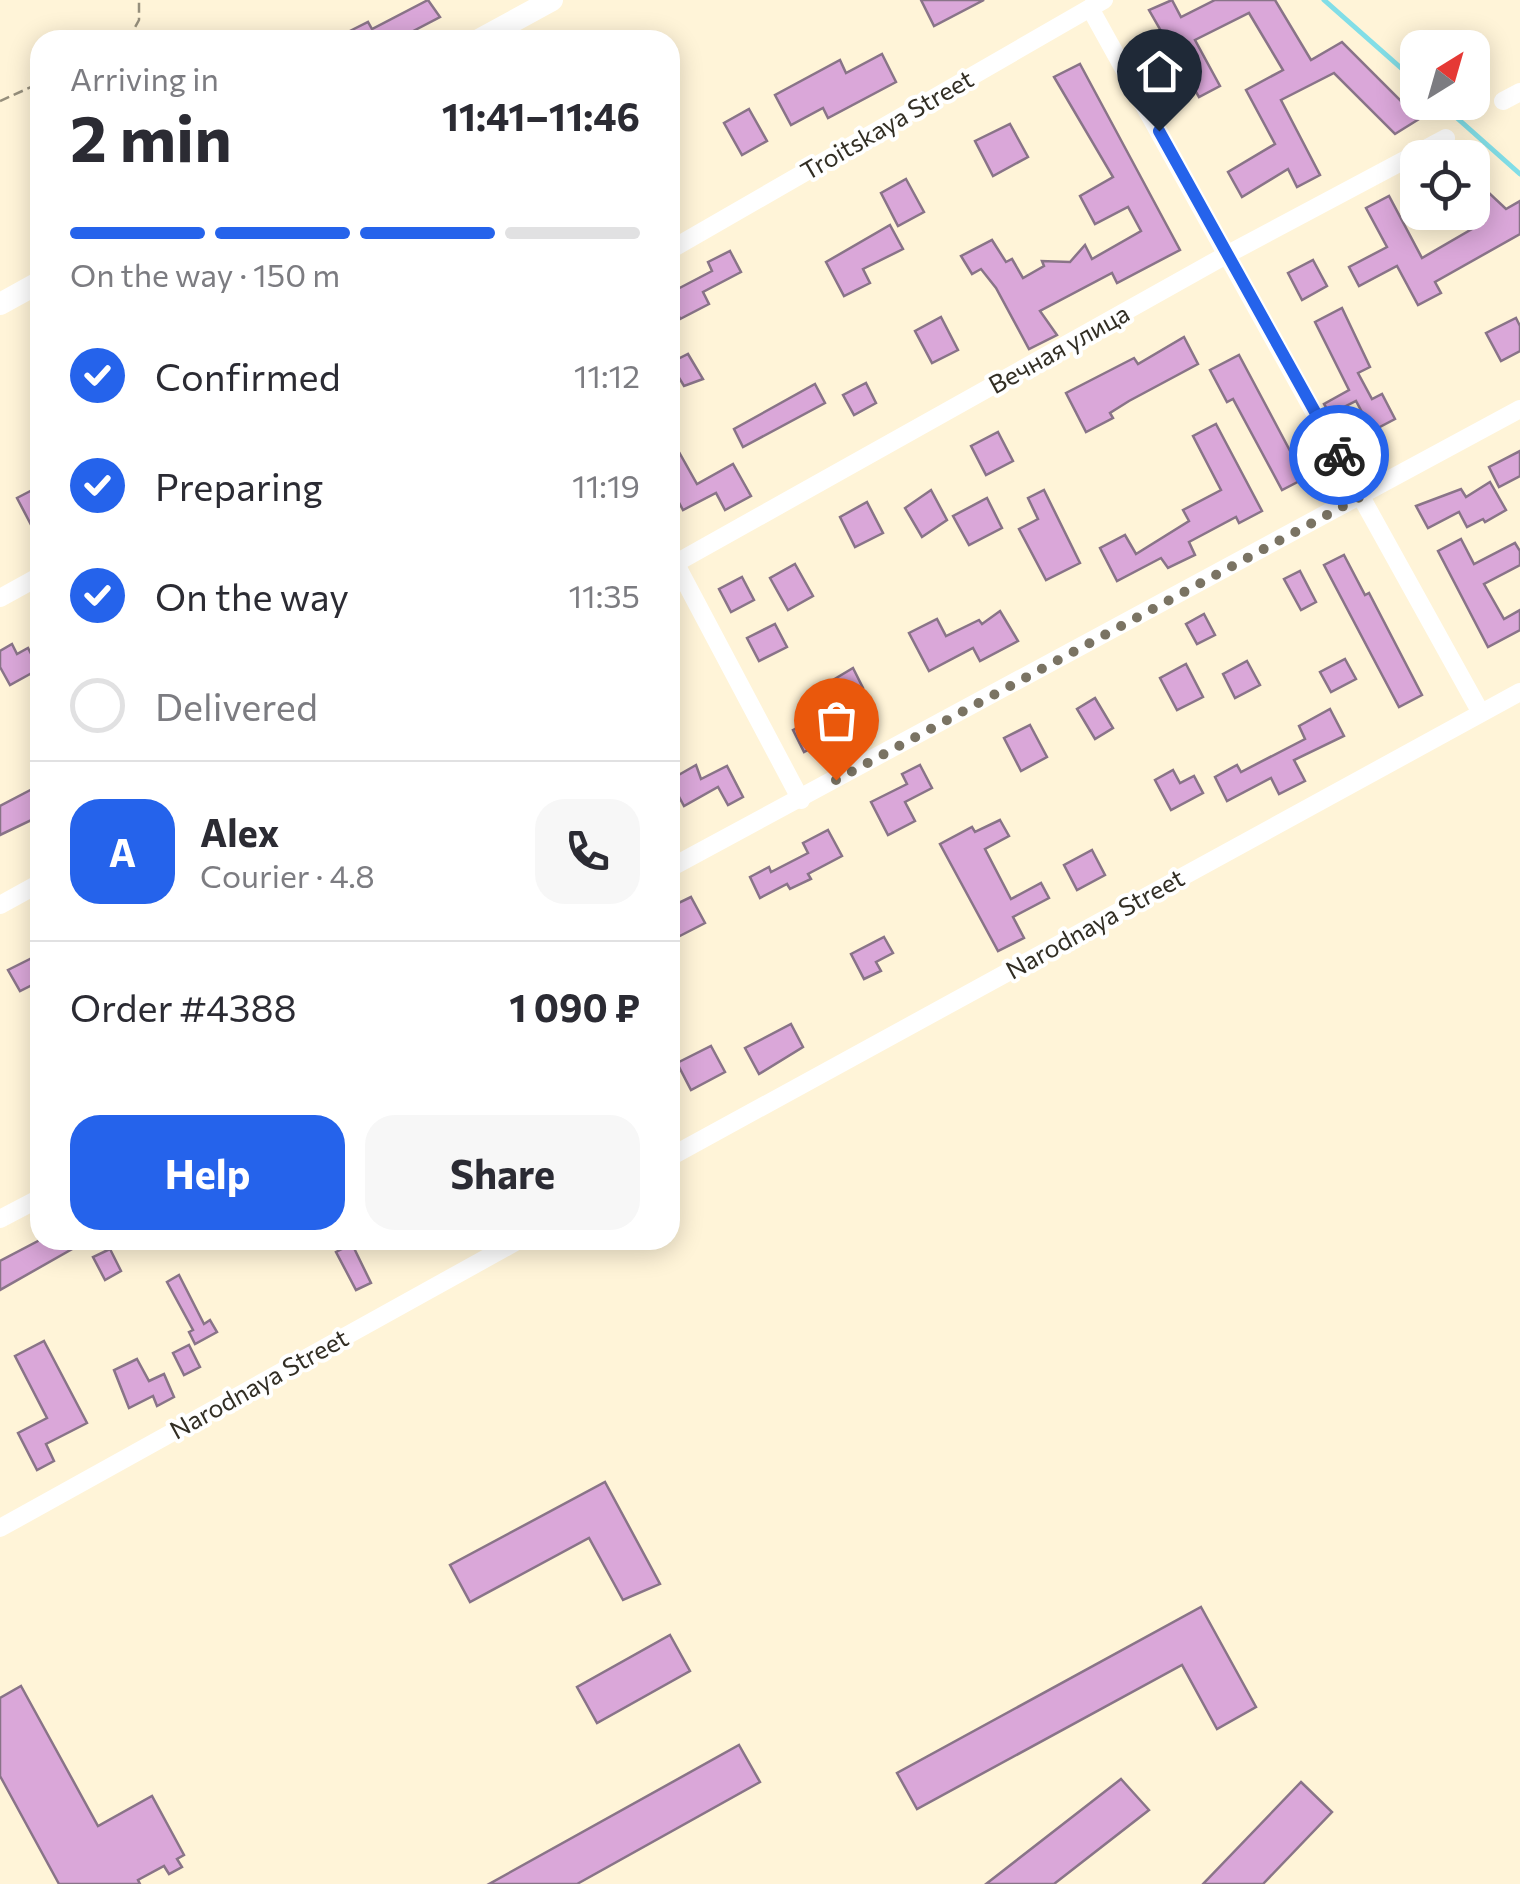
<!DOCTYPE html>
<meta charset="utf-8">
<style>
body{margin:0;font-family:Commissioner,sans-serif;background:#f7f7f7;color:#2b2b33;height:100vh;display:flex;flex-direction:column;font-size:38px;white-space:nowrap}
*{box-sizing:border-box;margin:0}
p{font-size:32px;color:#7c7c81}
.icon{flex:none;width:55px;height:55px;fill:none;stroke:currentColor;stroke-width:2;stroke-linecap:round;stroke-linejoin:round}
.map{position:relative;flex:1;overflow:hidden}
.drawer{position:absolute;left:30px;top:30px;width:650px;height:1220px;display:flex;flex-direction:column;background:#fff;border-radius:30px;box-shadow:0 5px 25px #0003}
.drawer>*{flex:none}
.needle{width:65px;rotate:37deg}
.controls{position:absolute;left:1400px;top:30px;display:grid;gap:20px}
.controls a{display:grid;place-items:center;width:90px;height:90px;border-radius:20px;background:#fff;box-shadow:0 5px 25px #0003;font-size:50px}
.pin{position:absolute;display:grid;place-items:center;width:85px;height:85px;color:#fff;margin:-102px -42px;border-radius:50% 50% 50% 0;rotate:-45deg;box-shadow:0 0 10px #0007}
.pin .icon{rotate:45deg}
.courier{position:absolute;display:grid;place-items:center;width:100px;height:100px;margin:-50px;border:8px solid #2563eb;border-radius:50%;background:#fff;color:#222;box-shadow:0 2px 12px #0007}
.summary em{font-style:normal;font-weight:700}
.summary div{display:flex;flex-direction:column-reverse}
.summary{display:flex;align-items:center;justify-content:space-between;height:170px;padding:0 40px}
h1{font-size:65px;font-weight:700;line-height:75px}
.bar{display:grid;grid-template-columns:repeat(4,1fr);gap:15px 10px;align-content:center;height:120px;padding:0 40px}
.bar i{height:12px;border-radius:8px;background:#e1e1e2}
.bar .active{background:#2563eb}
.bar p{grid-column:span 4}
.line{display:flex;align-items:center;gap:25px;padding:0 40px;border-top:2px solid #e1e1e2}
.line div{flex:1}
.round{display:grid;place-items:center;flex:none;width:105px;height:105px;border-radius:30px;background:#f7f7f7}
ol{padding:0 40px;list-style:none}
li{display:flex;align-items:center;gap:30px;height:110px}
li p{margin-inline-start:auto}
li .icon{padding:10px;border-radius:50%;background:#2563eb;color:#fff;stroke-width:4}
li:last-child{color:#7c7c81}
li i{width:55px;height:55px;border:5px solid #e1e1e2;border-radius:50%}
.action{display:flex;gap:20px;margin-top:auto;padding:20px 40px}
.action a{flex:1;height:115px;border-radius:30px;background:#2563eb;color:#fff;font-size:40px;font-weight:700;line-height:115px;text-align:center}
.action a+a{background:#f7f7f7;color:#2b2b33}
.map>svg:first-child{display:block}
</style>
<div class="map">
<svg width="1520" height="1884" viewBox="0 0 1520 1884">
<rect width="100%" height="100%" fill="#fff4d8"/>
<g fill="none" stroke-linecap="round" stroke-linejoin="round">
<g stroke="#82dee7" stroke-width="5">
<polyline points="1324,0 1418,83"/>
<polyline points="1439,102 1520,174"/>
</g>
</g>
<g fill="#daa7d9" stroke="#897488" stroke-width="2.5">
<polygon points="428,0 440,17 396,40 332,40 368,22 372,29"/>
<polygon points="921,0 984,0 934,26"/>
<polygon points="1172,0 1181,17 1215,0 1275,0 1311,60 1342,42 1419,119 1395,134 1334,73 1281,100 1320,175 1297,187 1288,169 1242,197 1228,172 1275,144 1246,90 1283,70 1249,13 1195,40 1220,86 1199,97 1149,10"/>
<polygon points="882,54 896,82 828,118 823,108 791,125 775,95 840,60 846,73"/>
<polygon points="1080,64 1180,250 1117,283 1112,273 1040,311 1057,335 1029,349 996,288 981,269 972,274 961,256 992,240 1006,262 1012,259 1023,278 1044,266 1042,261 1070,262 1085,245 1092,259 1141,231 1128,207 1095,224 1080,196 1113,177 1054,77"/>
<polygon points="749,109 767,141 742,155 724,123"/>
<polygon points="1010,124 1028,157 993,176 975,141"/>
<polygon points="1472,177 1506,209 1520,201 1520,234 1435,282 1441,293 1418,305 1397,266 1359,286 1349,267 1387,247 1366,208 1389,196 1422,258 1484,222 1472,211"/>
<polygon points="906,179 924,212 898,226 881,193"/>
<polygon points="890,225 903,249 863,269 870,283 844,296 826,262"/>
<polygon points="730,251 741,272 703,292 709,304 680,319 670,293 712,271 708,262"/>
<polygon points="1313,260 1327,286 1302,300 1288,273"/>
<polygon points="1342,308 1370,367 1358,373 1372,399 1382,394 1395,419 1372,431 1356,401 1330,414 1324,404 1349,390 1315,322"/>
<polygon points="941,317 958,350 932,363 915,331"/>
<polygon points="1516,318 1520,326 1520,351 1501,361 1486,333"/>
<polygon points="1184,337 1198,364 1129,401 1110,413 1113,418 1086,432 1066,393 1134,358 1138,364"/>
<polygon points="688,354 703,379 684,386 670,363"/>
<polygon points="1239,355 1296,462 1300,460 1309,476 1282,490 1233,399 1227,402 1210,370"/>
<polygon points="866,383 876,403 854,415 843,395"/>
<polygon points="815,384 825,403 743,447 734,429"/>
<polygon points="1216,424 1262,511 1239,523 1236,517 1189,542 1195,555 1168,568 1161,558 1117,581 1100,548 1125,535 1136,554 1189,521 1183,510 1221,490 1193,436"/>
<polygon points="998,432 1013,461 986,475 971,446"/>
<polygon points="670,436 697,484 733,464 751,496 725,510 716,493 683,510 670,486"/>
<polygon points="1520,451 1520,476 1499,487 1489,467"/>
<polygon points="1490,482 1506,510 1485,522 1483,519 1467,527 1459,512 1428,528 1416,506 1461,489 1466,497"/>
<polygon points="40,486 40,542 17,498"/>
<polygon points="931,490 947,520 922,537 905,508"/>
<polygon points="1044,490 1080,563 1046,580 1019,529 1038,519 1028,498"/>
<polygon points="987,498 1002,528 969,545 953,516"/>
<polygon points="867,502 883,533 855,547 840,517"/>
<polygon points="1461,539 1474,564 1515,543 1520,551 1520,565 1484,584 1504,619 1520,610 1520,630 1488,647 1438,551"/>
<polygon points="1344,555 1365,595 1369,593 1422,695 1399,707 1324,565"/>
<polygon points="795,564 813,596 788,610 770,578"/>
<polygon points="1300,571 1316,602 1301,610 1284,579"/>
<polygon points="742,577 754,600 731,612 719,589"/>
<polygon points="1000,611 1018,641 980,661 973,648 929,671 909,633 937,619 946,636 979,620 982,624"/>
<polygon points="1204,614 1215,635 1197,644 1186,624"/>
<polygon points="775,624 787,647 759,661 747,638"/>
<polygon points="12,644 17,654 28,648 39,669 10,685 0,667 0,651"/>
<polygon points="1345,659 1356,679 1331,692 1320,672"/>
<polygon points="1247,661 1260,685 1235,698 1223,674"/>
<polygon points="1186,664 1203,697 1177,710 1160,678"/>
<polygon points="853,668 863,688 832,703 823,686"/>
<polygon points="1095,698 1113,728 1095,739 1077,709"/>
<polygon points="1330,709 1344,736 1294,760 1305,781 1279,794 1271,778 1227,801 1215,777 1237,765 1241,772 1305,739 1299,726"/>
<polygon points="827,713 838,734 804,752 793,730"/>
<polygon points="1030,725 1047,757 1021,771 1004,738"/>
<polygon points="696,765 701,779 727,766 743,797 728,805 718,787 684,806 670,780"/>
<polygon points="920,765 932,788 905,802 915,821 888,835 871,802 907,784 902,774"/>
<polygon points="1173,770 1180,783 1194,776 1203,793 1171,810 1155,780"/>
<polygon points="40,785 40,816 0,835 0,806"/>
<polygon points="1000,820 1009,836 985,849 1011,899 1041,883 1049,898 1013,917 1024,938 998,951 940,844 972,827 975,832"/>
<polygon points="828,830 842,856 808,874 811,879 790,889 787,884 760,898 750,877 769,867 771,872 808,853 803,843"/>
<polygon points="1092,850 1105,875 1077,890 1064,865"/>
<polygon points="691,897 705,923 670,941 670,907"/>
<polygon points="884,937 893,953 876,962 881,971 864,979 851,954"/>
<polygon points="40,954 40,981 20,991 8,970"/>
<polygon points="791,1024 803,1047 759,1074 745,1048"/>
<polygon points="711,1046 725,1072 691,1090 677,1063"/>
<polygon points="40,1240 88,1240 0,1290 0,1261"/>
<polygon points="352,1244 371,1283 356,1290 336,1252"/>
<polygon points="110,1249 121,1271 105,1280 93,1257"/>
<polygon points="179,1275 204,1324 210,1320 217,1332 195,1344 189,1332 193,1330 167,1282"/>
<polygon points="44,1341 87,1423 46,1444 54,1461 37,1470 18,1433 47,1418 15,1356"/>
<polygon points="189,1345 200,1367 184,1375 173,1353"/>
<polygon points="137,1359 149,1381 164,1374 174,1397 157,1406 153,1396 129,1408 114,1370"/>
<polygon points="605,1482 660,1584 623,1600 589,1538 470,1602 450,1565"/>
<polygon points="1201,1607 1256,1707 1217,1729 1182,1665 917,1809 897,1773"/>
<polygon points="670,1635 690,1671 597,1723 577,1687"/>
<polygon points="21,1686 98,1826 152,1796 184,1855 177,1859 182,1867 169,1874 164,1866 138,1880 140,1884 59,1884 0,1776 0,1698"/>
<polygon points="739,1745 760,1782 577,1884 489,1884"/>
<polygon points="1121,1779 1149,1810 1054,1884 986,1884"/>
<polygon points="1301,1782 1332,1812 1263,1884 1203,1884"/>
</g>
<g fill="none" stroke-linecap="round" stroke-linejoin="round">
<g stroke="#968f7c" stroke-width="2.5" stroke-dasharray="10 5" stroke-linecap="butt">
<polyline points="128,40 139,20 139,0"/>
<polyline points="0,101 40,83"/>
</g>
<g stroke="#fff" stroke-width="18">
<polyline points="1090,8 1481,713"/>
<polyline points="1503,101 1520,92"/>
<polyline points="670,250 1104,0"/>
<polyline points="670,553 801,800"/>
<polyline points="676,563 1228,254 1446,138"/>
<polyline points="0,598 40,576"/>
<polyline points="670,868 1520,409"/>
<polyline points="0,905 40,883"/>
<polyline points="670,1157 1520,692"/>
<polyline points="0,1219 40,1198"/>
<polyline points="0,1528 519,1240"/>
</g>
<g stroke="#fff" stroke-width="22">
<polyline points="479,40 552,0"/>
<polyline points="0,304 40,282"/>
</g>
</g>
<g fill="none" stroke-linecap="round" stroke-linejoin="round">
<polyline stroke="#7a7363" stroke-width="10" stroke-dasharray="0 18" points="836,780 1362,496 1339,455"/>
<polyline stroke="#2563eb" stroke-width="12" points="1159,131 1339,455"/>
</g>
<g text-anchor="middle" stroke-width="8" stroke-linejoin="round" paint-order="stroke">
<g font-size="25" fill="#322e24" stroke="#fff">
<text transform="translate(887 125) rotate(-30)" y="9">Troitskaya Street</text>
<text transform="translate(1059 349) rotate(-29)" y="9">Вечная улица</text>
<text transform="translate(1095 924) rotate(-29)" y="9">Narodnaya Street</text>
<text transform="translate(259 1384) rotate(-29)" y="9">Narodnaya Street</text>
</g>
</g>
</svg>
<div class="controls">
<a><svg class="needle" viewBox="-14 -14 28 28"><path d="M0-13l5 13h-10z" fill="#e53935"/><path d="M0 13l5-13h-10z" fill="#7c7c81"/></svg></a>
<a><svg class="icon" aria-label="locate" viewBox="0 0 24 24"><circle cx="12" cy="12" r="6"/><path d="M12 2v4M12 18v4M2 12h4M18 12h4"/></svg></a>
</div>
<div class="pin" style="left:836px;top:780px;background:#ea580c"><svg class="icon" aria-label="bag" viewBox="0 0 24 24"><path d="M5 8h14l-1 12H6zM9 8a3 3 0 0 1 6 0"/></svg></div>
<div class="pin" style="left:1159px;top:131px;background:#1f2937"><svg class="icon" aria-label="home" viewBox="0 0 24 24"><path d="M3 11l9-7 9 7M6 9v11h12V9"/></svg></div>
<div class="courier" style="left:1339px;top:455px"><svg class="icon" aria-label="bike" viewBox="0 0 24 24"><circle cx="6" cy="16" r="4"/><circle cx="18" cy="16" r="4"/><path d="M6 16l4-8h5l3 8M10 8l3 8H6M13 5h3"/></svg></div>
<section class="drawer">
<div class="summary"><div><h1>2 min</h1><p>Arriving in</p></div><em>11:41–11:46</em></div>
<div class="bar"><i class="active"></i><i class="active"></i><i class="active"></i><i></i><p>On the way · 150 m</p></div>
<ol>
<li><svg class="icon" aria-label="check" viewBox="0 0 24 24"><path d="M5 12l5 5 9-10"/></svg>Confirmed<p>11:12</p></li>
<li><svg class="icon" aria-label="check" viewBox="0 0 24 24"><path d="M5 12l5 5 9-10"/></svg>Preparing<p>11:19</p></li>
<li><svg class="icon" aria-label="check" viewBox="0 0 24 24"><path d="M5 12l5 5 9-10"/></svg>On the way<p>11:35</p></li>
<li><i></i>Delivered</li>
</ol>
<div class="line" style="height:180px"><b class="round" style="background:#2563eb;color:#fff">A</b><div><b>Alex</b><p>Courier · 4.8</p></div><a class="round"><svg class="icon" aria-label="phone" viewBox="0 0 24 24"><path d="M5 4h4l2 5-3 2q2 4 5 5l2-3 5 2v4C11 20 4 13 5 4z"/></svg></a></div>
<div class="line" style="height:130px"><div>Order #4388</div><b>1 090 ₽</b></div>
<div class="action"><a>Help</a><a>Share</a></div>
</section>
</div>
